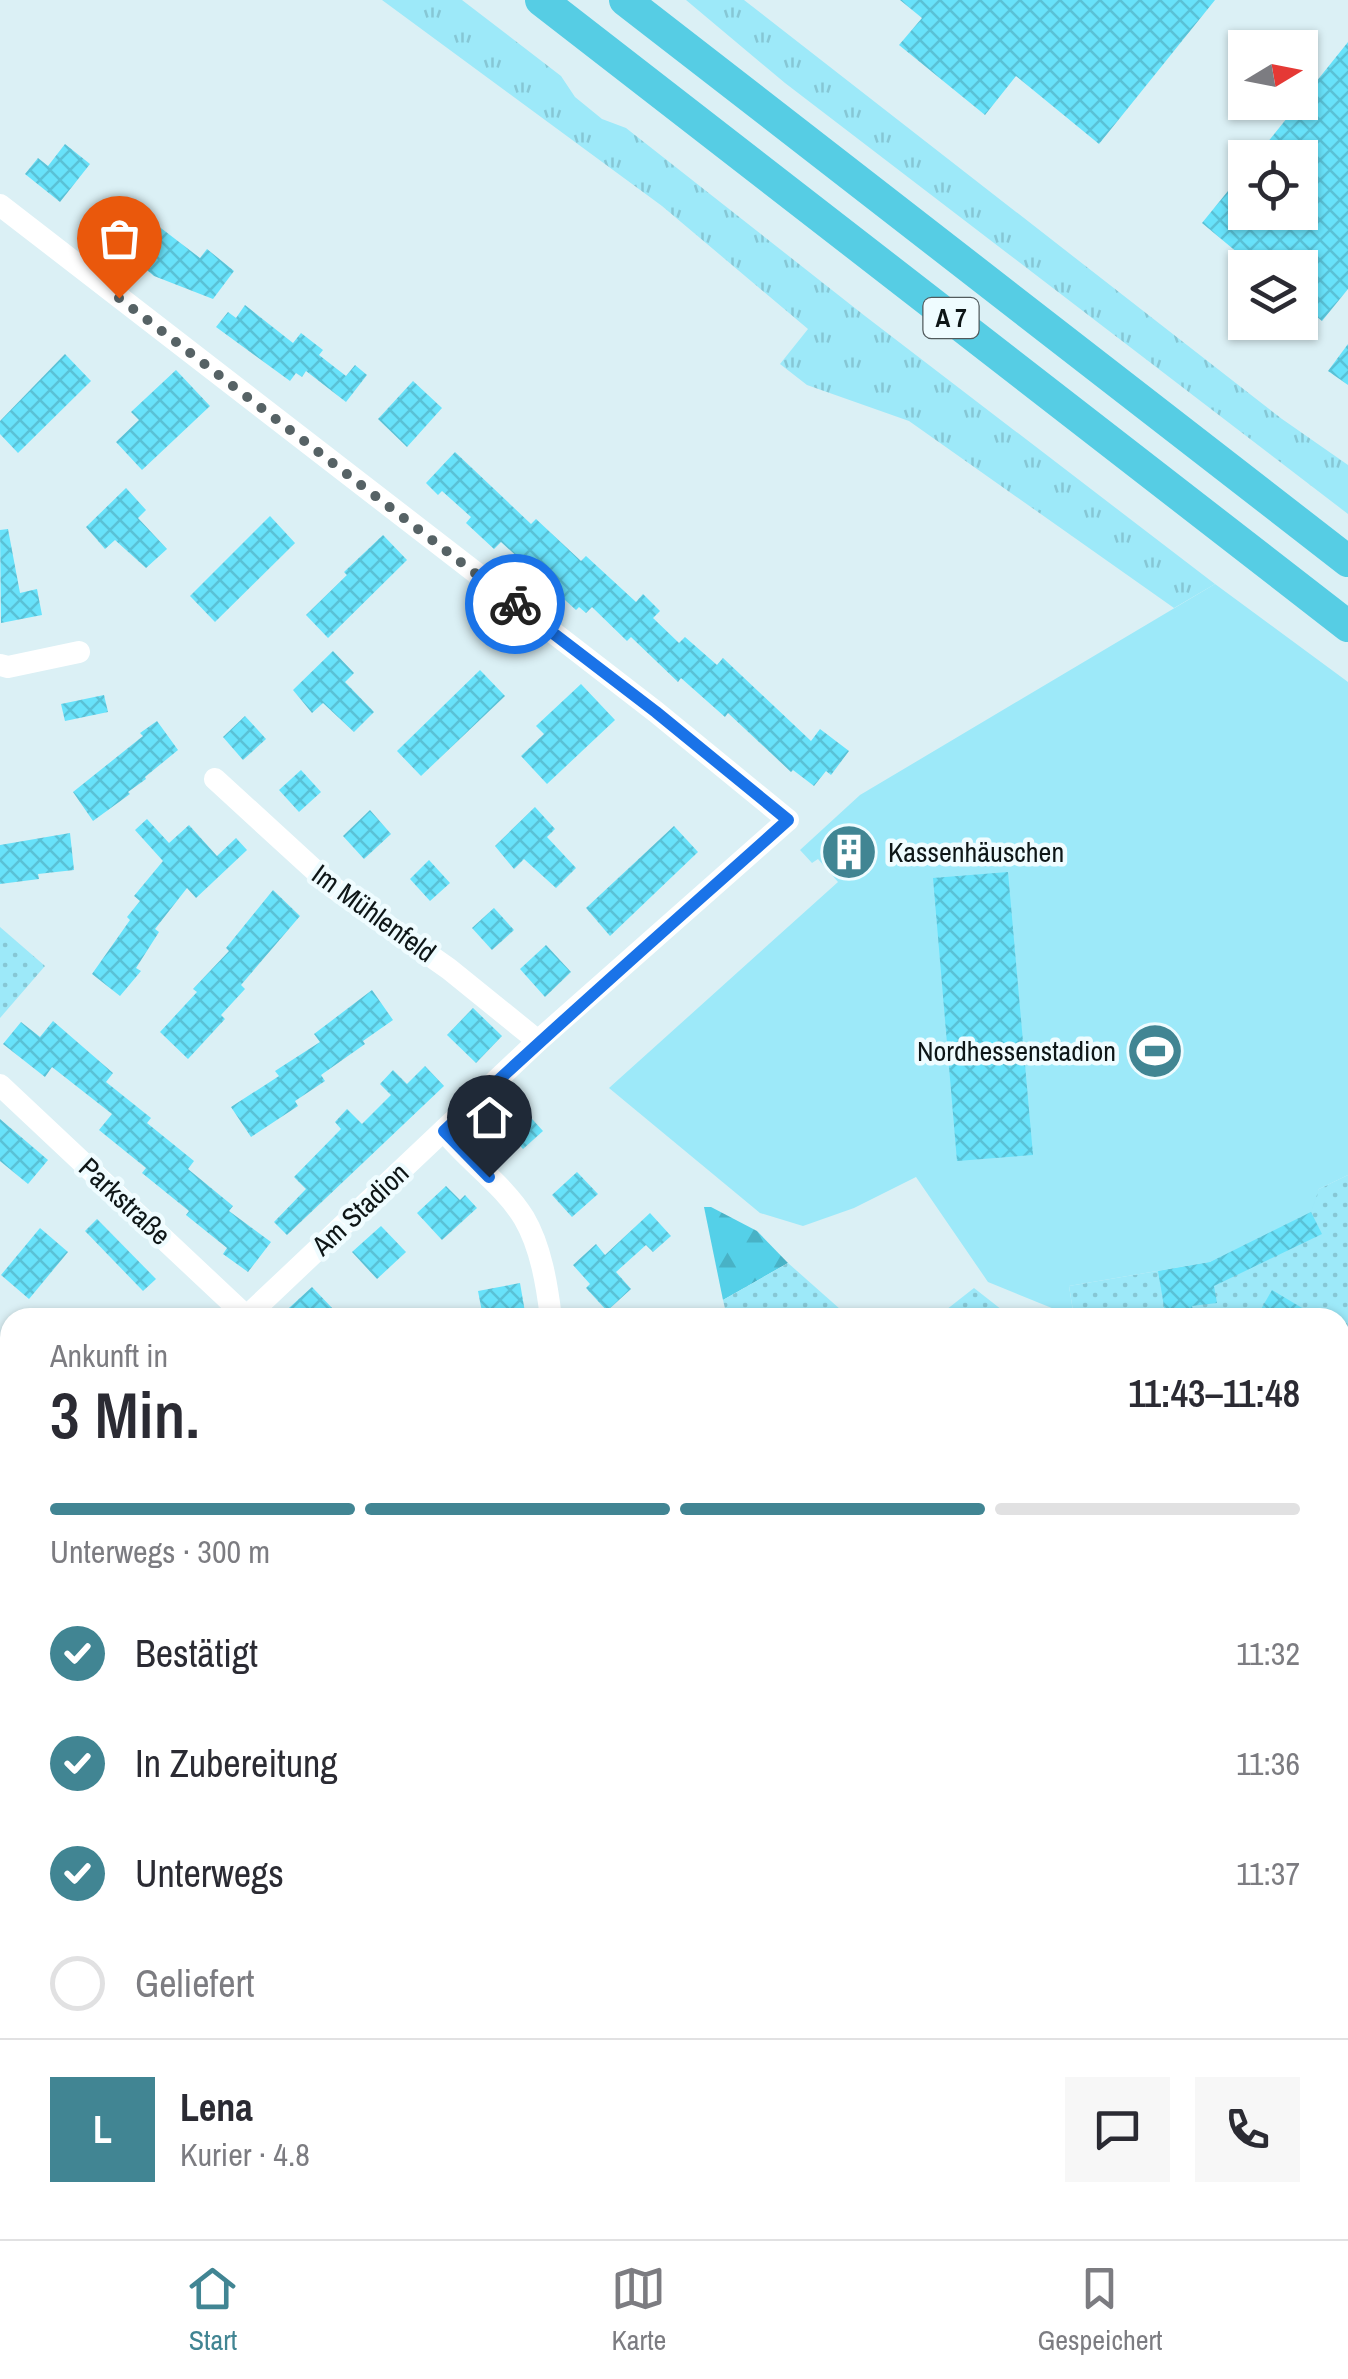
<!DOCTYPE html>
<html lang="de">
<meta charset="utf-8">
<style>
body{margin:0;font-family:"Archivo Narrow",sans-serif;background:#f7f7f7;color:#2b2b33;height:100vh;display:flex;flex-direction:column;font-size:38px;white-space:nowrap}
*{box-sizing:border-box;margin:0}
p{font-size:32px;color:#7c7c81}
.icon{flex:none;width:55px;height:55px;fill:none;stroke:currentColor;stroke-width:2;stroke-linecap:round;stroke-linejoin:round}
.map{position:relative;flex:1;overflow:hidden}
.drawer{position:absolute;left:0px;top:1308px;width:1350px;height:932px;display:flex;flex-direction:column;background:#fff;border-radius:30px 30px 0 0;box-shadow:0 2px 8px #0004}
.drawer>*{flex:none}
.needle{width:65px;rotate:80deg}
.fabs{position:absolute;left:1228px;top:30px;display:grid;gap:20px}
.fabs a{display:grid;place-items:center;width:90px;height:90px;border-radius:0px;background:#fff;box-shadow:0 2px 8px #0004;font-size:50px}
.pin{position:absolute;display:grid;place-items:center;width:85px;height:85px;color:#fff;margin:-102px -42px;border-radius:50% 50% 50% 0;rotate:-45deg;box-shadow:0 0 10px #0007}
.pin .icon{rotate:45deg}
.courier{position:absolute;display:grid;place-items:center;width:100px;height:100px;margin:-50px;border:8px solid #1a73e8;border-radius:50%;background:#fff;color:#222;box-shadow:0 2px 12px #0007}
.head em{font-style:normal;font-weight:600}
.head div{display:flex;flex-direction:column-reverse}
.head{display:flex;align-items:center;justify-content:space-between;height:170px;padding:0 50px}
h1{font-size:65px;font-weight:600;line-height:75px}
.bar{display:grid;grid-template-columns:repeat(4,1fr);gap:15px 10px;align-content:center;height:120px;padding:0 50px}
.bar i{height:12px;border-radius:8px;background:#e1e1e2}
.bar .on{background:#418593}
.bar p{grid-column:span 4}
.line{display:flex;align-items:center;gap:25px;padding:0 50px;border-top:2px solid #e1e1e2}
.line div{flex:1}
.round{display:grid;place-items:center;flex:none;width:105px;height:105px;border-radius:0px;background:#f7f7f7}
ol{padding:0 50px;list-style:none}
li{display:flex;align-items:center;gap:30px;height:110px}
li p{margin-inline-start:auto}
li .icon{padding:10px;border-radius:50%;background:#418593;color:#fff;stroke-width:4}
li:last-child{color:#7c7c81}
li i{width:55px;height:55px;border:5px solid #e1e1e2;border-radius:50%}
.tabs{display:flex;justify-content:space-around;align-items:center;height:140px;border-top:2px solid #e1e1e2;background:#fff;font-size:28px;color:#7c7c81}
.tabs a{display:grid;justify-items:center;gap:5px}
.tabs .on{color:#418593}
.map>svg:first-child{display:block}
</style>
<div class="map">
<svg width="1348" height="2239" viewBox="0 0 1348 2239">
<defs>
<pattern id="grass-tufts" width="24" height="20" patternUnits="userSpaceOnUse" patternTransform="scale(2.5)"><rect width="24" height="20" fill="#9de9f9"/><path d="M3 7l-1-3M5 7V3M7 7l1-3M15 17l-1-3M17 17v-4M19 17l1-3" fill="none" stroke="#86c7d5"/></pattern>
<pattern id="forest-firs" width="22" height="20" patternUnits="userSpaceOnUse" patternTransform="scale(2.5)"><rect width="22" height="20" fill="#54d0e8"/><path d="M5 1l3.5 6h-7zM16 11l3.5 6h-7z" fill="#48b2c6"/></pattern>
<pattern id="park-dots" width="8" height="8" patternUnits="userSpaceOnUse" patternTransform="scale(2.5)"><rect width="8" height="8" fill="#9de9f9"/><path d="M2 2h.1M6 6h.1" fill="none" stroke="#86c7d5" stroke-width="1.8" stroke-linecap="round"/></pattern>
<pattern id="building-cross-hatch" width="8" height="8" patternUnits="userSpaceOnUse" patternTransform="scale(2.5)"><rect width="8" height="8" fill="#68e2fa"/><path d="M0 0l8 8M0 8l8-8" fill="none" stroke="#59c1d6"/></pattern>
</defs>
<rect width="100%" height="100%" fill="#dbf0f5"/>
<g fill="url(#grass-tufts)">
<polygon points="382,0 462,0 561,76 575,97 602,119 626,128 865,316 1215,584 1174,608 909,421 807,385 780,364 808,329 662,206"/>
<polygon points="686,0 744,0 1282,419 1348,465 1348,514 785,83"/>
</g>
<g fill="url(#forest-firs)">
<polygon points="704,1207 711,1207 757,1231 788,1263 723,1300"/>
<polygon points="376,2230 472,2230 465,2239 369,2239"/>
</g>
<g fill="url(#park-dots)">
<polygon points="0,927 45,966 0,1018"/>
<polygon points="1348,1175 1348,1512 1340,1515 1340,1318 1074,1317 1069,1286 1210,1262 1312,1202 1319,1189"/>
<polygon points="788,1263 849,1317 727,1317 723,1300"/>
<polygon points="974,1288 1011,1317 937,1317"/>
</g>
<polygon fill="#9de9f9" points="1215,584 1348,682 1348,1175 1319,1189 1311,1212 1210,1262 1069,1286 1074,1317 988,1282 916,1177 854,1208 803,1226 760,1213 609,1088 838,882 818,859 812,863 800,850 860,795"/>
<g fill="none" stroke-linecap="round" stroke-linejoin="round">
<g stroke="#1faac1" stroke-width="6">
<polyline points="1340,2210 1348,2197"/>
<polyline points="1326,2239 1330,2230"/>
</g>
</g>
<g fill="url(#building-cross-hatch)">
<polygon points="900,0 1215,0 1099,144 1016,76 985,115 899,45 922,18"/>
<polygon points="1348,42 1348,289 1322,321 1300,303 1300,268 1256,268 1202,223 1245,170 1245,212 1300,212 1300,158 1255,158"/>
<polygon points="65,144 90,164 60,202 25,174 38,158 48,166"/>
<polygon points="107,198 113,203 116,200 150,226 153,222 200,258 207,249 234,271 213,299 154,276 89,221"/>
<polygon points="245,305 293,343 301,333 323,350 319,355 346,376 355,365 367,375 346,402 306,371 302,377 296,373 290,381 216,327 228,312 236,318"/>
<polygon points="1348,344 1348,385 1328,371"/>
<polygon points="65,354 91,381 18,453 0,434 0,421"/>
<polygon points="176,370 210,406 142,470 116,442 139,420 131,412"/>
<polygon points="413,381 442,408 407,447 378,419"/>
<polygon points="455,452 531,524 536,519 581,561 586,556 636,602 643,594 660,611 653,618 679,643 685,637 717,665 723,658 811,741 820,729 849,751 831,775 826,771 814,786 793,770 791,772 728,713 725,717 681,678 678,682 631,637 627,641 592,607 586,613 579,607 576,610 501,542 494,549 466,523 471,517 442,491 438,495 426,483"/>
<polygon points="126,488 146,510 138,518 167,549 146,568 115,540 105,549 86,527"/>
<polygon points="270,516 295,543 215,622 190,596"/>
<polygon points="8,529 20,593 37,589 42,615 1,623 0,530"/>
<polygon points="383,535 407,560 328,638 306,615 347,575 344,572"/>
<polygon points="333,651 354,673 345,682 374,712 354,732 323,703 312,713 293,690"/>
<polygon points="480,670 505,696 421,776 397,751"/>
<polygon points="581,684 615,720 547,784 521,756 544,734 536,726"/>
<polygon points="104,695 108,712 65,721 61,704"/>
<polygon points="245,716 266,739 243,760 223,737"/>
<polygon points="157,721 178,750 145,777 146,779 128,792 130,794 93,821 73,792 143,736 140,733"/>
<polygon points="301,770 321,792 299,812 279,790"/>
<polygon points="535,807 555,829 547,837 576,868 556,888 524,859 514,869 495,846"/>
<polygon points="370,810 391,834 364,859 343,836"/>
<polygon points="147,819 169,843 189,825 217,856 236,838 247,850 196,898 187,888 155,929 159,932 136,968 141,971 120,996 92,974 130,920 127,917 140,901 134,896 163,861 135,830"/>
<polygon points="674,826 698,852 610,936 586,908"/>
<polygon points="70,833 74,870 38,874 39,879 0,884 0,845"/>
<polygon points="429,860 450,883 430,901 410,879"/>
<polygon points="1008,872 1033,1155 957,1161 933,878"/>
<polygon points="273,890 300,916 241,985 245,989 221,1015 225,1019 188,1059 160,1032 197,992 193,989 229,951 226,948"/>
<polygon points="494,908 514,930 492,950 472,928"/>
<polygon points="546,945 571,972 545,997 520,969"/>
<polygon points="372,990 393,1020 363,1041 365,1044 321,1075 325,1081 295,1101 298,1106 251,1137 231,1107 279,1076 275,1071 320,1042 314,1034"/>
<polygon points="473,1008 502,1036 476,1063 447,1035"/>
<polygon points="53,1021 113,1073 106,1082 151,1118 147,1123 194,1161 188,1169 233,1206 229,1211 271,1242 248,1272 223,1254 227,1248 186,1215 189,1211 142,1173 146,1168 99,1130 112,1114 52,1067 45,1077 3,1044 21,1022 40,1037"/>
<polygon points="425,1066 444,1086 287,1235 274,1222 306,1189 294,1177 341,1129 335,1122 347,1109 362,1124 391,1095 380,1084 393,1070 407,1084"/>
<polygon points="523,1109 543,1131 523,1149 504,1127"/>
<polygon points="0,1119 48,1160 28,1184 0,1161"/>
<polygon points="577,1172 598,1194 572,1217 552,1195"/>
<polygon points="446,1186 460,1200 465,1195 477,1208 442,1240 417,1213"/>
<polygon points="1311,1212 1322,1234 1214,1286 1217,1303 1192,1306 1195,1318 1166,1318 1158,1271 1210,1262"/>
<polygon points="650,1213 671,1236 653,1252 646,1245 616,1272 631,1289 607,1311 586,1288 590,1284 573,1265 596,1244 605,1255"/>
<polygon points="97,1219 156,1279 143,1291 85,1231"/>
<polygon points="381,1226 406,1252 377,1279 352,1252"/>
<polygon points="40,1228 68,1252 29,1299 1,1275"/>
<polygon points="520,1283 526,1318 492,1318 491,1310 482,1312 478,1291"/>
<polygon points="312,1287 334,1310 326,1318 278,1318"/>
<polygon points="1272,1290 1319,1318 1256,1318"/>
</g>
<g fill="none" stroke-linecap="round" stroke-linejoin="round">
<g stroke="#fff" stroke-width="22">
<polyline points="0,205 656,712 788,820 538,1041 245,1318"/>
<polyline points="0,665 8,667 79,652"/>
<polyline points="215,779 334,888 449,969 538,1041"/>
<polyline points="0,1085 248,1318"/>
<path d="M 444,1131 C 468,1161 504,1185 524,1218 C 541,1247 547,1285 551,1318"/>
<polyline points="0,1440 10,1449"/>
<polyline points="0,1537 10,1528"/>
<polyline points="1340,1757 1348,1748"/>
<polyline points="0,2098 10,2087"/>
<polyline points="1340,2175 1348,2162"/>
<polyline points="258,2239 266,2230"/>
<polyline points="610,2239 619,2230"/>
<polyline points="1303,2239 1307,2230"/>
</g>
<g stroke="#9ae1ef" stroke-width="30">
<polyline points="0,1685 10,1688"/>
<polyline points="873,2230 883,2239"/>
</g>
<g stroke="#56cde4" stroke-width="32">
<polyline points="541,0 1348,626"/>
<polyline points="625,0 1348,561"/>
</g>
</g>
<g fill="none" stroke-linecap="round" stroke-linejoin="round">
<polyline stroke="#566265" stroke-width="10" stroke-dasharray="0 18" points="119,298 515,604"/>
<path stroke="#1a73e8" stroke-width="12" d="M 489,1177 L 444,1131 C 556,1025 673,923 788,820 L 656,712 L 515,604"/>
</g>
<defs>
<g id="building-disc" transform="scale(2.875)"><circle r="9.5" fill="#418593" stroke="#effcff"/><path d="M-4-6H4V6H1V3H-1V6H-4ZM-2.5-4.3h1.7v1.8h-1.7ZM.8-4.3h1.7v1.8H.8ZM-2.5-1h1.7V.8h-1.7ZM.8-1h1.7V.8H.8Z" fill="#fff"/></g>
<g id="stadium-disc" transform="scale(2.875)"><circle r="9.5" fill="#418593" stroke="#effcff"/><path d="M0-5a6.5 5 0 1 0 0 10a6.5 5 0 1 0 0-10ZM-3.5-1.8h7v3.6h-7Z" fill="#fff"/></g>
</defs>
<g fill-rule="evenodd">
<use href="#building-disc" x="849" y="852"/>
<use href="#stadium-disc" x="1155" y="1051"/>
</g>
<g text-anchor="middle" stroke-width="9" stroke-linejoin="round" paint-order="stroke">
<rect fill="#effcff" stroke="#525b5d" stroke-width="2.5" x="923.5" y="298" width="55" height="40" rx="8"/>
<g font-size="25" font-weight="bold" fill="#0e1617">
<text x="951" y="327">A 7</text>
</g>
<g font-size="28" fill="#0e1617" stroke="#effcff" text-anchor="start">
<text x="888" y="862">Kassenhäuschen</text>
<text x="1116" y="1061" text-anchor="end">Nordhessenstadion</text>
</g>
<g font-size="28" fill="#0e1617" stroke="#effcff">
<text transform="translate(374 913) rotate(36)" y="10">Im Mühlenfeld</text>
<text transform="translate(125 1201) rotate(43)" y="10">Parkstraße</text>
<text transform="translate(360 1209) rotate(-43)" y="10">Am Stadion</text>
</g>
</g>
</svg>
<div class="fabs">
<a><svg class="needle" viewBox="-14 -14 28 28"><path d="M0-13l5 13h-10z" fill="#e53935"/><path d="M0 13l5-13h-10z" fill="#7c7c81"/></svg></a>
<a><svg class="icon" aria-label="locate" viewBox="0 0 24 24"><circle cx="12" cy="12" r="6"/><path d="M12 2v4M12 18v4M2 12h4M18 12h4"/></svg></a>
<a><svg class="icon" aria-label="layers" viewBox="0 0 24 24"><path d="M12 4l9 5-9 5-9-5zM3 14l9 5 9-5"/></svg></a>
</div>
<div class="pin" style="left:119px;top:298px;background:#ea580c"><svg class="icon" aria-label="bag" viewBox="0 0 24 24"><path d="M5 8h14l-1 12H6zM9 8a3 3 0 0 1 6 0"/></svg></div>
<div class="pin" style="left:489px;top:1177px;background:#1f2937"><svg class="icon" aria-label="home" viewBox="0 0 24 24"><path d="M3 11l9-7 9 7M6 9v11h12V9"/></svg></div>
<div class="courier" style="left:515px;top:604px"><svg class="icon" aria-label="bike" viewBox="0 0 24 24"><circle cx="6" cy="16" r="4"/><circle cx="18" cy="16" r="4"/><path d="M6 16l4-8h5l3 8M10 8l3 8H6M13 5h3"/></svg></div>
<section class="drawer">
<div class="head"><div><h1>3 Min.</h1><p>Ankunft in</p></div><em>11:43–11:48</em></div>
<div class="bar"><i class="on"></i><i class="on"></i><i class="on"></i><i></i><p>Unterwegs · 300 m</p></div>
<ol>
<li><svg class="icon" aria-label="check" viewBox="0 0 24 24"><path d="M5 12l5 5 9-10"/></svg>Bestätigt<p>11:32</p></li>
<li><svg class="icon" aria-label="check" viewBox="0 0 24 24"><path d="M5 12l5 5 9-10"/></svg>In Zubereitung<p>11:36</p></li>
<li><svg class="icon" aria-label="check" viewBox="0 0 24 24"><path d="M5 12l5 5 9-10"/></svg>Unterwegs<p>11:37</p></li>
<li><i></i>Geliefert</li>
</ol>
<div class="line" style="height:180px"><b class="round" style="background:#418593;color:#fff">L</b><div><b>Lena</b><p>Kurier · 4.8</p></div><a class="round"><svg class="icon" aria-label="chat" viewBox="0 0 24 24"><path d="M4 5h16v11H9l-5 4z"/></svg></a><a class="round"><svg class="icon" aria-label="phone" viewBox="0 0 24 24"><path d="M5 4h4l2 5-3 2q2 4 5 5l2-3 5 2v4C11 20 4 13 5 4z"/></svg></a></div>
</section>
</div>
<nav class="tabs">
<a class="on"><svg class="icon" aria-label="home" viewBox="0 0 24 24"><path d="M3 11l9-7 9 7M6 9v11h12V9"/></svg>Start</a>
<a><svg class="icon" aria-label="map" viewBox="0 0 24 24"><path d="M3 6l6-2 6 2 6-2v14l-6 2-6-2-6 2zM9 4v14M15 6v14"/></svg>Karte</a>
<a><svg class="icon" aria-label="saved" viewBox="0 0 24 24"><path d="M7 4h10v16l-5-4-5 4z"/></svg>Gespeichert</a>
</nav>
